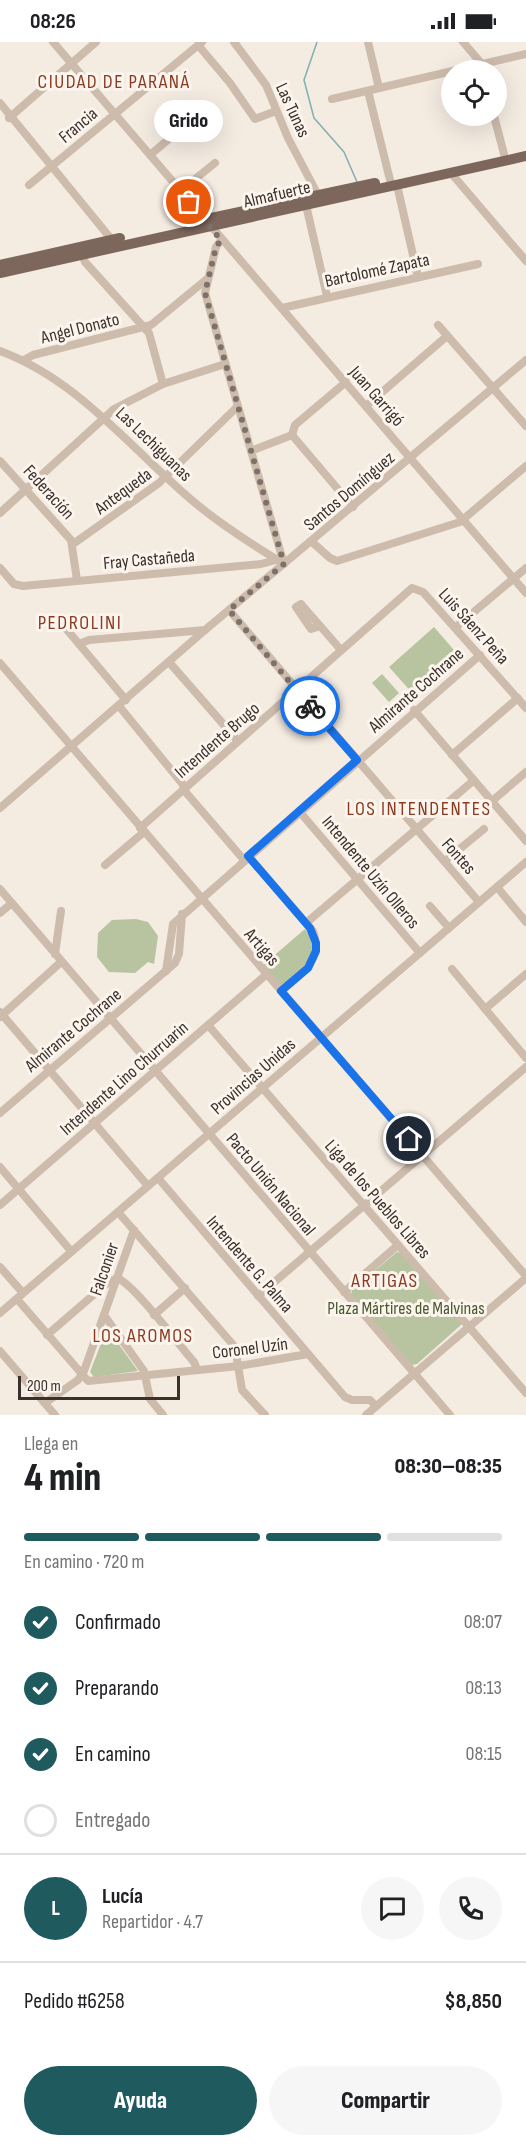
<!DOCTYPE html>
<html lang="es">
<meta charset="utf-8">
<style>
body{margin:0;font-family:"Sofia Sans Condensed",sans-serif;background:#f6f6f6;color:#202124;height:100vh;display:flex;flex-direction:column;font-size:22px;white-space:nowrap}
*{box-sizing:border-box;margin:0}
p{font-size:20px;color:#757577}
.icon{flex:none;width:33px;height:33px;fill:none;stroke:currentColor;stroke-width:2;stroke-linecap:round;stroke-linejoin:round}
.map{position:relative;height:1373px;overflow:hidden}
.panel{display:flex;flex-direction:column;background:#fff;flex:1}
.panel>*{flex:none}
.tools{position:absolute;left:441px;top:18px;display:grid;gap:12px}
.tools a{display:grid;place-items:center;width:66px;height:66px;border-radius:50%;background:#fff;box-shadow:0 6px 24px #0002;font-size:30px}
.scale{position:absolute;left:18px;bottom:15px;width:162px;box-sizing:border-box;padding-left:6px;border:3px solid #3b302b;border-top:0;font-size:16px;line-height:21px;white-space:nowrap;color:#3b302b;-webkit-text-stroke:4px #fbf5ee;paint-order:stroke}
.pin{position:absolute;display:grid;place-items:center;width:51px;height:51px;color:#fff;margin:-26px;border:3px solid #fff;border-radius:50%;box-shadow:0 2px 6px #0007}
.courier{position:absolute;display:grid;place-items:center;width:60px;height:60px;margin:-30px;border:4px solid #1a73e8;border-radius:50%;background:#fff;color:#222;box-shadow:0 2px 8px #0007}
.bubble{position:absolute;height:42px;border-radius:21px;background:#fff;box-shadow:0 6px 24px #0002;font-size:20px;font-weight:800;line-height:42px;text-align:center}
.headline em{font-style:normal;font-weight:800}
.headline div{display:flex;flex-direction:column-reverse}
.headline{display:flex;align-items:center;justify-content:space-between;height:102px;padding:0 24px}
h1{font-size:39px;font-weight:800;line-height:45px}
.bar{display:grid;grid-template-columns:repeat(4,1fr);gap:9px 6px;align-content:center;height:72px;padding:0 24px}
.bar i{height:8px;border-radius:4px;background:#e0e0e0}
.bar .selected{background:#1f5a5e}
.bar p{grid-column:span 4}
.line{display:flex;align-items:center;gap:15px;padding:0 24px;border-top:2px solid #e0e0e0}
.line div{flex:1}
.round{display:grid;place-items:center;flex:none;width:63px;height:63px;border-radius:32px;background:#f6f6f6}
ol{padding:0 24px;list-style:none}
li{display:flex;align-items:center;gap:18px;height:66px}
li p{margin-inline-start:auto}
li .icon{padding:6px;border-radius:50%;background:#1f5a5e;color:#fff;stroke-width:4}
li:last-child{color:#757577}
li i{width:33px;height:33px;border:3px solid #e0e0e0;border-radius:50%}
.primary-button{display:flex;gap:12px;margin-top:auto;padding:12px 24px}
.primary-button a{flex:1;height:69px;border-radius:36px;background:#1f5a5e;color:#fff;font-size:24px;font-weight:800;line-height:69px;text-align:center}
.primary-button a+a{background:#f6f6f6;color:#202124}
.status{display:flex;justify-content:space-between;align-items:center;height:42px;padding:0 30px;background:#fff;direction:ltr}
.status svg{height:16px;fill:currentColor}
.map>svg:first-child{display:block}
</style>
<div class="status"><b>08:26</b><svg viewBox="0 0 49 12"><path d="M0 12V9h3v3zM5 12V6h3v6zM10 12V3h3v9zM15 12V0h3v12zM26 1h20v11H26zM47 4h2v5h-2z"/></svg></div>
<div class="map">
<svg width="526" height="1373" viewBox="0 0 526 1373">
<rect width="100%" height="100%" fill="#f4ebe1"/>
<g fill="#b8c4a0">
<polygon points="434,585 460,615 415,654 389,625"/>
<polygon points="382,632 399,651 389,660 372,641"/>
<polygon points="136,877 148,880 158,894 154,922 148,920 135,931 109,930 97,915 98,891 112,878"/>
<path d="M 305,887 C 324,914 302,928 282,944 L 263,923 Z"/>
<polygon points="397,1210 402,1211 461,1279 461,1283 417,1322 412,1323 351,1253 352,1248"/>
<polygon points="107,1286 138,1329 94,1335 90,1330"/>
</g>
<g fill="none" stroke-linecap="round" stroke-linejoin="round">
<polyline stroke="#7fb0b2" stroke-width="1.5" points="317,0 304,38 314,76 344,110 357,140"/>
<g stroke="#cdbbac" stroke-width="8">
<polyline points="53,0 526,551"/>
<polyline points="234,0 266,43 288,96 318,153"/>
<polyline points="368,0 379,46"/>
<polyline points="463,0 481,21 483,28"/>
<polyline points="198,3 230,41 255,77 276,69"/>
<polyline points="368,49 390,138"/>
<polyline points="332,57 526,12"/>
<polyline points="0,61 112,198"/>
<polyline points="494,74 504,112"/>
<polyline points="9,76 96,0"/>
<polyline points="150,113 189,80"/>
<polyline points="451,131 526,219"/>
<polyline points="29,143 202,0"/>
<polyline points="397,143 418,235"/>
<polyline points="180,149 215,121"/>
<polyline points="306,163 327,254"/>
<polyline points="221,198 216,205 205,251 284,522"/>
<polyline points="82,212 85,220 149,291 163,342"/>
<polyline points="282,266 478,222"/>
<polyline points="438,283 526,384"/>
<path d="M 0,309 C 76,337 127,402 187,454 C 215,479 251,502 284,522"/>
<polyline points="24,318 33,313 151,283 207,237"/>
<polyline points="366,364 447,294"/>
<polyline points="292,393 353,465"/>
<polyline points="251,409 292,393 295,383 346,340"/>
<polyline points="0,419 71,498 77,538"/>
<polyline points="0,471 114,367 163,342 225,322"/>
<polyline points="312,500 330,516 337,519 460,480 526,424"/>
<polyline points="73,502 159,441 237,365"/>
<polyline points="0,526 14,542 23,544 261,522 276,518"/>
<polyline points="229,568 479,860"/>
<polyline points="63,583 126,658"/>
<polyline points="320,584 311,587 296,565 301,562 341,608"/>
<polyline points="456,585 526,526"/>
<polyline points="79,602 89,598 205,588"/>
<polyline points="169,620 238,699"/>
<polyline points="0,621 526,1234"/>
<polyline points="119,664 185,745"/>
<polyline points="414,668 526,799"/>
<polyline points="452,713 518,656"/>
<polyline points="183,747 244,818"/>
<polyline points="492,759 526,730"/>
<polyline points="0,766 205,588 526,318"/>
<polyline points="299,769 420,911"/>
<polyline points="140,786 412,546 423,550 526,666"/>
<path d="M 248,814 L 313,889 C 324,918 301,932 281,949"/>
<polyline points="445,819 484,787"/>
<polyline points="105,823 144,790"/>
<polyline points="497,845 526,880"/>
<polyline points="0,847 450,1373"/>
<polyline points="430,864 449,886"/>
<polyline points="0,871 12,861"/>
<polyline points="306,881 473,739"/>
<polyline points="55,912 61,869"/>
<polyline points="452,927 526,1016"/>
<polyline points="166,929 173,882 480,613"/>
<polyline points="485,967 526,932"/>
<polyline points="0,970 148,1144"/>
<polyline points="0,975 61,920"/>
<polyline points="208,983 526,1351"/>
<polyline points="0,1071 175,921 179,912 182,872"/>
<polyline points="0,1125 71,1209"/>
<polyline points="158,1136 345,1355 352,1358 370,1358 376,1364"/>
<polyline points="0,1163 267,932"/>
<polyline points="118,1170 235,1305 242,1348 265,1373"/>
<polyline points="0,1225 23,1251"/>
<polyline points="344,1250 398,1203"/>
<polyline points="258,1254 526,1025"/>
<polyline points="17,1257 88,1339 239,1324 308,1312"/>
<polyline points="0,1271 526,820"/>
<polyline points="104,1273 144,1329 150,1357 163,1373"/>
<polyline points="154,1273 185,1246"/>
<path d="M 47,1293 L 105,1243 L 117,1236 C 134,1242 179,1303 194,1320 L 197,1327"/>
<polyline points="0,1309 55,1373"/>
<polyline points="45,1361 78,1338 84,1329 134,1188"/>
<polyline points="366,1373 526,1236"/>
</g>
<g stroke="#7d675c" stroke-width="10">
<polyline points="188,181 375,141"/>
<polyline points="0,223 120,196"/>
<polyline points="0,231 526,114"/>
</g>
</g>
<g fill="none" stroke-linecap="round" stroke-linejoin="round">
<polyline stroke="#7c716b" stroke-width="6" stroke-dasharray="0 10.8" points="189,160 221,198 216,205 205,251 284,522 229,568 310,664"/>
<polyline stroke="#1a73e8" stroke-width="8" points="310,664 357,718 248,814 310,886 316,901 316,909 308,926 281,949 409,1097"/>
</g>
<g text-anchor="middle" stroke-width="6" stroke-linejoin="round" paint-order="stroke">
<g font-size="18" fill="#3b302b" stroke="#fbf5ee">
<text transform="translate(293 68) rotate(65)" y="6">Las Tunas</text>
<text transform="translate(78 83) rotate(-40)" y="6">Francia</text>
<text transform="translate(277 152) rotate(-13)" y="6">Almafuerte</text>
<text transform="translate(377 228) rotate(-12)" y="6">Bartolomé Zapata</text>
<text transform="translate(80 286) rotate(-14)" y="6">Angel Donato</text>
<text transform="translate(377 354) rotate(49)" y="6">Juan Garrigó</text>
<text transform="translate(154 402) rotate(44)" y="6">Las Lechiguanas</text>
<text transform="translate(123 449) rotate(-36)" y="6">Antequeda</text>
<text transform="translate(349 449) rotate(-40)" y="6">Santos Domínguez</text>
<text transform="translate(49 450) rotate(48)" y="6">Federación</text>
<text transform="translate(149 517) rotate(-5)" y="6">Fray Castañeda</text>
<text transform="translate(474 584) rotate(48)" y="6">Luis Sáenz Peña</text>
<text transform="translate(416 648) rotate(-41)" y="6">Almirante Cochrane</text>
<text transform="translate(217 698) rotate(-41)" y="6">Intendente Brugo</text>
<text transform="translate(459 814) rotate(49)" y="6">Fontes</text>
<text transform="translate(371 830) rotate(50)" y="6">Intendente Uzín Olleros</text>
<text transform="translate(262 905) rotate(49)" y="6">Artigas</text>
<text transform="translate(73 988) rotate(-40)" y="6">Almirante Cochrane</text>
<text transform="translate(253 1034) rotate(-41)" y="6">Provincias Unidas</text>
<text transform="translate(124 1036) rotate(-41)" y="6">Intendente Lino Churruarin</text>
<text transform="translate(271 1142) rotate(50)" y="6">Pacto Unión Nacional</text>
<text transform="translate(378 1157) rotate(49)" y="6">Liga de los Pueblos Libres</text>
<text transform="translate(250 1222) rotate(49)" y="6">Intendente G. Palma</text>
<text transform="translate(104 1227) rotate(-71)" y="6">Falconier</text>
<text transform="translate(250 1306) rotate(-7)" y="6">Coronel Uzín</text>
</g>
<g font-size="18" fill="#4a5a2e" stroke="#fbf5ee">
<text x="406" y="1272">Plaza Mártires de Malvinas</text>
</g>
<g font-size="20" letter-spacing="1.5" fill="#8c3b22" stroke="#fbf5ee">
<text x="114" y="46">CIUDAD DE PARANÁ</text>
<text x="80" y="587">PEDROLINI</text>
<text x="419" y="773">LOS INTENDENTES</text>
<text x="385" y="1245">ARTIGAS</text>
<text x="143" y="1300">LOS AROMOS</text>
</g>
</g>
</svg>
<div class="tools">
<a><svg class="icon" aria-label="locate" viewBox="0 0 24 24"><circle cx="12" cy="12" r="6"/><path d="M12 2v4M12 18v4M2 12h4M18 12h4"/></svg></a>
</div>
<div class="scale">200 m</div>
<div class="pin" style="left:189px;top:160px;background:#ea580c"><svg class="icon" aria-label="bag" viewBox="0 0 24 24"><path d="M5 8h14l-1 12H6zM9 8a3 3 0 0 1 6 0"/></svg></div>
<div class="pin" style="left:409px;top:1097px;background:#1f2937"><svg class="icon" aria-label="home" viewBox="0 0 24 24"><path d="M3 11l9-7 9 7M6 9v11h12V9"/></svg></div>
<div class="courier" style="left:310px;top:664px"><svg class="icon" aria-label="bike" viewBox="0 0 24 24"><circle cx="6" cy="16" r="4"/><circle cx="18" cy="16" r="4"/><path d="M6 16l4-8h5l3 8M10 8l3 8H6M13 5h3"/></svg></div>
<div class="bubble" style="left:154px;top:58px;width:69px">Grido</div>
</div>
<section class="panel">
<div class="headline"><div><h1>4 min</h1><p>Llega en</p></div><em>08:30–08:35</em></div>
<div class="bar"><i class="selected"></i><i class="selected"></i><i class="selected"></i><i></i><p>En camino · 720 m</p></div>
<ol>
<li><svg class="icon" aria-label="check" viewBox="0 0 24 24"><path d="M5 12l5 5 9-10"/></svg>Confirmado<p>08:07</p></li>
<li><svg class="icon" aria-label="check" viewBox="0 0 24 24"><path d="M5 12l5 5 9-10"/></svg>Preparando<p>08:13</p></li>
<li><svg class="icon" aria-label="check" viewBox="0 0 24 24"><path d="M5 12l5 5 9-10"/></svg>En camino<p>08:15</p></li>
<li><i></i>Entregado</li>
</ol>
<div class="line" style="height:108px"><b class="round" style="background:#1f5a5e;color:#fff">L</b><div><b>Lucía</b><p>Repartidor · 4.7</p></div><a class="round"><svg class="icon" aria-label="chat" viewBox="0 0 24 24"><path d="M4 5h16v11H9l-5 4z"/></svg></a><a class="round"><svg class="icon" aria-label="phone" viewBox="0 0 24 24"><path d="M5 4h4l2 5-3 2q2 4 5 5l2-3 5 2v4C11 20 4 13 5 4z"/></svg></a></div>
<div class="line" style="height:78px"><div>Pedido #6258</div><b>$8,850</b></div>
<div class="primary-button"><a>Ayuda</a><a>Compartir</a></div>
</section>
